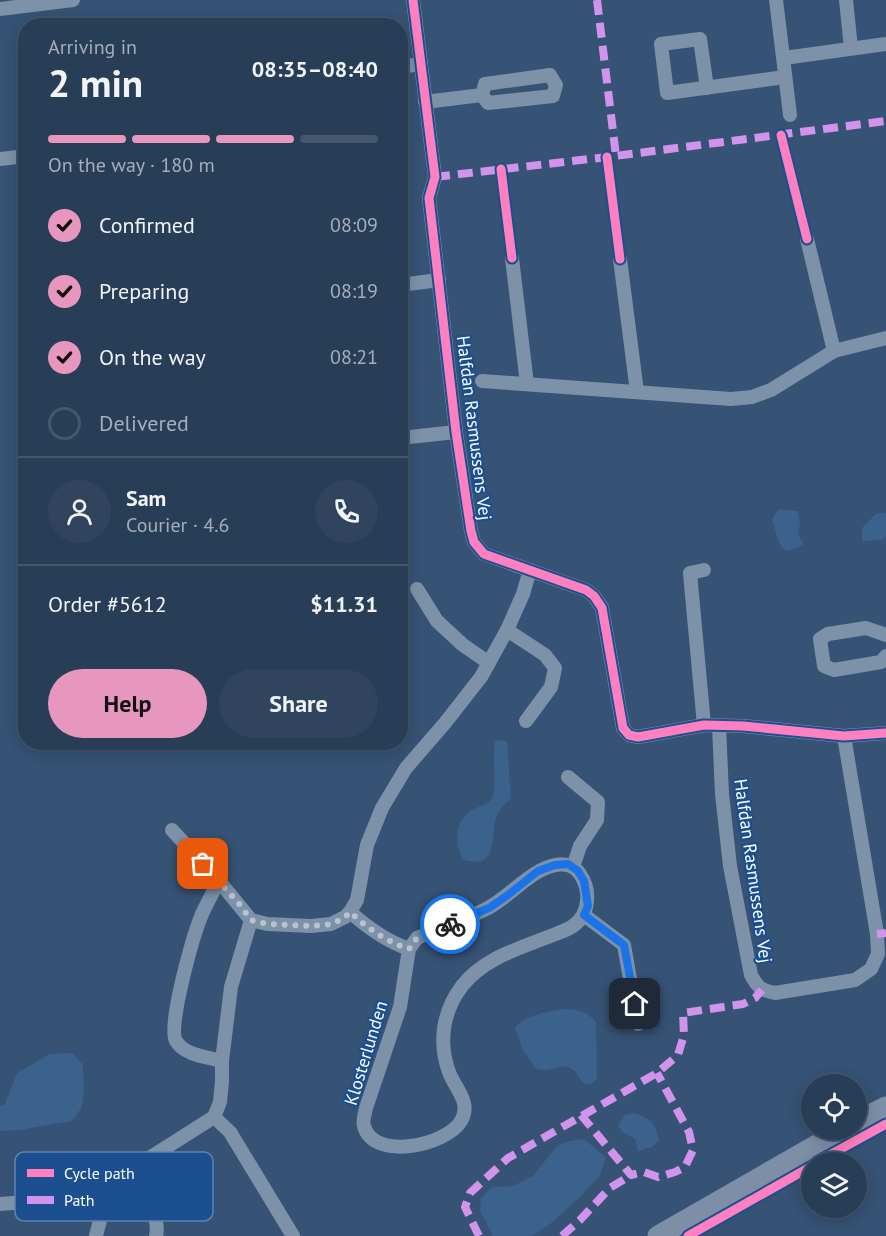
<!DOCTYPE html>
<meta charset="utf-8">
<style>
body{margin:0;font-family:"PT Sans",sans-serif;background:#30455d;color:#f1f3f6;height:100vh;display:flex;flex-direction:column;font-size:22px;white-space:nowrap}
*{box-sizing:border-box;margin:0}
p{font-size:20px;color:#a5aeba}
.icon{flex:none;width:33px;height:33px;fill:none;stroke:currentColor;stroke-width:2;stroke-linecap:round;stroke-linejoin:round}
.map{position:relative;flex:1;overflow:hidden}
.details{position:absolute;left:18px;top:18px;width:390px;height:732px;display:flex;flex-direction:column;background:#283e57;border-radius:24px;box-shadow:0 3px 15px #0003,0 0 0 2px #44576d}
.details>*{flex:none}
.tools{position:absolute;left:801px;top:1074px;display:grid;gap:12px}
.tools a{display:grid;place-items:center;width:66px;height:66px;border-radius:50%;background:#283e57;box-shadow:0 3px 15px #0003,0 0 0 2px #44576d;font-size:30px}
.pin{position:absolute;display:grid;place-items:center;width:51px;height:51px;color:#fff;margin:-26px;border-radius:12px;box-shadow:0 3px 9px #0006}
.courier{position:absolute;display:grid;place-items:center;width:60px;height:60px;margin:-30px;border:4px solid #1a73e8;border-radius:50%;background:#fff;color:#222;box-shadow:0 2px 8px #0007}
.head em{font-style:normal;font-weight:600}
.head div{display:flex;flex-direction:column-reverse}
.head{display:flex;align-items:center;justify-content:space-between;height:102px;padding:0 30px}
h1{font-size:39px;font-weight:600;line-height:45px}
.bar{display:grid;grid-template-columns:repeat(4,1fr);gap:9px 6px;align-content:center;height:72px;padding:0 30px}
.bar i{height:8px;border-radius:4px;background:#44576d}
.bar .on{background:#e797bd}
.bar p{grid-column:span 4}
.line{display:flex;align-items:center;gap:15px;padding:0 30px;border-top:2px solid #44576d}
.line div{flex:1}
.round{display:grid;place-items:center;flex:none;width:63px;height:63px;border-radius:32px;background:#30455d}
ol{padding:0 30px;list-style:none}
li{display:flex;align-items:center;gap:18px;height:66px}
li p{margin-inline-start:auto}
li .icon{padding:6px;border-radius:50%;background:#e797bd;color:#111;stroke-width:4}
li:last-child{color:#a5aeba}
li i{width:33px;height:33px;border:3px solid #44576d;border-radius:50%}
.button{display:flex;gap:12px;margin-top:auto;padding:12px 30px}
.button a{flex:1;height:69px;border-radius:36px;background:#e797bd;color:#111;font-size:24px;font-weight:600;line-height:69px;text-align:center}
.button a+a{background:#30455d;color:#f1f3f6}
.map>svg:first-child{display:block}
</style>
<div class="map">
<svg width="886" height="1236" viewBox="0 0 886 1236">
<rect width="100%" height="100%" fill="#365274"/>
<g fill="#3b618d">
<path d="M 778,509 L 798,511 L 800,525 L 798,534 L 804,545 L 786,551 C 777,544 776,531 772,520 Z"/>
<polygon points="877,513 886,513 886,536 883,540 862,541 862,528"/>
<path d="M 498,740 L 507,741 L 511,798 C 504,805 497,812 495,822 C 493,832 494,856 482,861 C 476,863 468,861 463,860 C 454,843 454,822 472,810 C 479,806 488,805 492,798 C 498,786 491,757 495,742 Z"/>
<path d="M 563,1009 C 578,1010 585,1010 596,1022 L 597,1079 C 580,1093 582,1075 572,1069 C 562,1062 555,1070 544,1070 C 541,1070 538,1069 535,1068 L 523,1050 L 515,1028 C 526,1014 548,1012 563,1009 Z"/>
<polygon points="73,1053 83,1065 84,1091 82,1107 72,1121 19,1130 0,1131 0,1106 5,1104 17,1073 50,1054"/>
<path d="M 634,1113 C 651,1119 655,1122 659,1140 L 652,1147 L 638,1151 L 635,1139 L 624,1133 L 618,1126 L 624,1115 Z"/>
<polygon points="584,1139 606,1157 600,1176 576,1201 551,1223 533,1236 493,1236 480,1211 481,1198 492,1187 513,1186 533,1176 557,1146 569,1141"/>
</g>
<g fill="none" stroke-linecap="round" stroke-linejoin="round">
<g stroke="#7d92a8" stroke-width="14">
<polyline points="413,0 435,177 429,198 456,432 471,531 474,542 484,554 586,590 594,596 602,608 623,728 629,735 638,737 704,725 743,726 844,736 886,733"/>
<polyline points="776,0 790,115"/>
<polyline points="846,0 851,48"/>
<polyline points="0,9 73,0"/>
<polyline points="784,58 886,44"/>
<polyline points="400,67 421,64"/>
<polyline points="707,88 700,39 661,44 667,93 785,77"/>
<polyline points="425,102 482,95 488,103 553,96 556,85 550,75 485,84 482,95"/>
<polyline points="0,159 26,156"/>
<polyline points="807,239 834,351"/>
<polyline points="512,258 527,384"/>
<polyline points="620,259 637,392"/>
<polyline points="400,285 439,280"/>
<polyline points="482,381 731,399 752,397 771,390 834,351 886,338"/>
<polyline points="400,438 456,432"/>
<polyline points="417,589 437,621 463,645 489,663"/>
<polyline points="507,630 545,655 555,668 551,687 526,721"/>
<polyline points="886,635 866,628 828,634 820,639 824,666 834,670 881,662 886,656"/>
<polyline points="704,725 690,573 704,570"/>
<path d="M 719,726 L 722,794 L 730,866 L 751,975 C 758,988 761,990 775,993 L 855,980 L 871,969 L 878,954 L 877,934 L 844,736"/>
<polyline points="568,777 598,802 597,820 580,846 573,867"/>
<polyline points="172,830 219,881 251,920 267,924 311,926 331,924 345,917 350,912 357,900 367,845 382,808 406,768 445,723 481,677 507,630 523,594 530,570"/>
<path d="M 219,881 C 213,892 207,903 202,914 C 194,933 167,1026 176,1041 C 184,1055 207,1057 222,1061"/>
<path d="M 350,912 C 368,928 386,941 409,949 L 400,1007 L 366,1108 C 365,1114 362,1121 364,1126 C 373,1161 446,1146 461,1121 C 472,1102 455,1089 449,1072 C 438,1042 443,1011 462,986 C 483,959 517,949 548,937 C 555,934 566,931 573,926 C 590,914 591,890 580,874 C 575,866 565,863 556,865 C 533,868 509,897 488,908 C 465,920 440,928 417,938 L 409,949"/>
<polyline points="584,915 624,945 638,1024"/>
<polyline points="214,1117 230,1132 293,1236"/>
<path d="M 132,1178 C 142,1195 161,1215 156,1236"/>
<polyline points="0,1204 37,1201 102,1212"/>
<polyline points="96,1236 102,1212 113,1196 132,1178 140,1164 214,1117 220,1102 222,1081 222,1061 231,987 251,920"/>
</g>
<g stroke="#7d8ea7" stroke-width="21">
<polyline points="856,1122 886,1107"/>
<polyline points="658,1236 843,1130"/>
</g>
<g stroke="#d193ec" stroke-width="8" stroke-dasharray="15 8" stroke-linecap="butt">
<polyline points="597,0 616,156"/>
<polyline points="435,177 607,157 886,121"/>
<polyline points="877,934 886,933"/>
<polyline points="581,1115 631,1175 644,1172 658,1177 675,1172 685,1167 693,1150 689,1132 657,1073"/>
<polyline points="479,1236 465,1207 470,1193 508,1158 657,1073 678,1055 684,1035 683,1013 743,1004 755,998 762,990"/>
<polyline points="562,1236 580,1220 610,1188 631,1175"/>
</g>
<g stroke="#1b4f8f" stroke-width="13">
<g id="cycleway">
<polyline points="413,0 435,177 429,198 456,432 471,531 474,542 484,554 586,590 594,596 602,608 623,728 629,735 638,737 704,725 743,726 844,736 886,733"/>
<polyline points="781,135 807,239"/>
<polyline points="607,157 620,259"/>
<polyline points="501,169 512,258"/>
<polyline points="817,1162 886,1124"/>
<polyline points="688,1236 812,1166"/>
</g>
</g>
<use href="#cycleway" stroke="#ff80c0" stroke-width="9"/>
</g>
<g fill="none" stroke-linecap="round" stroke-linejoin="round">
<path stroke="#b9c2ce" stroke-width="6" stroke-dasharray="0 10.8" d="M 203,864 L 241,906 L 251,920 L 267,924 L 311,926 L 332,924 L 345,917 L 350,912 C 368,929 386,941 409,949 L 417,938 L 450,924"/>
<polyline stroke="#1a73e8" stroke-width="8" points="450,924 489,908 508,895 538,871 555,865 568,864 578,871 584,881 588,906 584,915 624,945 635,1004"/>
</g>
<g text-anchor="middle" stroke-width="4.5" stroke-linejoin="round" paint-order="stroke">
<g font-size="18" fill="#fff" stroke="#1b4f8f">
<text transform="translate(474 428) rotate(83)" y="6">Halfdan Rasmussens Vej</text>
<text transform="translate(753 871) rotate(82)" y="6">Halfdan Rasmussens Vej</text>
<text transform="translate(366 1053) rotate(-73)" y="6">Klosterlunden</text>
</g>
</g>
<rect x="15" y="1152" width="198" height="69" rx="9" fill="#1b4f8f" stroke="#5f84b1" stroke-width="1.5"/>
<rect x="27" y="1169" width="27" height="8" fill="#ff80c0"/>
<rect x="27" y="1196" width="27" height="8" fill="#d193ec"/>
<g font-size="16" fill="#fff">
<text x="64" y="1179">Cycle path</text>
<text x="64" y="1206">Path</text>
</g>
</svg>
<div class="tools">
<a><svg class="icon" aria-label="locate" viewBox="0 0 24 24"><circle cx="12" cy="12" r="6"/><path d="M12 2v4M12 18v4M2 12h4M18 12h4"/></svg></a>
<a><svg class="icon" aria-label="layers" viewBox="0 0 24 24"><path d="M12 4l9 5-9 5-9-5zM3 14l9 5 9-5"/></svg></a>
</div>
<div class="pin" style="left:203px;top:864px;background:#ea580c"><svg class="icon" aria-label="bag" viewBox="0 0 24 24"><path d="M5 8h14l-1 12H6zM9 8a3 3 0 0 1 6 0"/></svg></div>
<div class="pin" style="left:635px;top:1004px;background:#1f2937"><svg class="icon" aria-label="home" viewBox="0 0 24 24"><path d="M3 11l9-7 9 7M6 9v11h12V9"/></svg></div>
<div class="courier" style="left:450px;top:924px"><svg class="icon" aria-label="bike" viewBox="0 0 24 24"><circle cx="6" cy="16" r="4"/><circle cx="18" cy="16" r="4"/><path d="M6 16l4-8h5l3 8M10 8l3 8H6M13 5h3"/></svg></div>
<section class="details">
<div class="head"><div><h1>2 min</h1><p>Arriving in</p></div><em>08:35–08:40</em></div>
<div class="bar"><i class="on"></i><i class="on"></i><i class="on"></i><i></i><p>On the way · 180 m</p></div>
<ol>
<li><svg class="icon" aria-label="check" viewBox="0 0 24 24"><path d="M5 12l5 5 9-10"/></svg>Confirmed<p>08:09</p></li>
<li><svg class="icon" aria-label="check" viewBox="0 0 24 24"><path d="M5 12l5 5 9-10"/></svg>Preparing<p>08:19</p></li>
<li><svg class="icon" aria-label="check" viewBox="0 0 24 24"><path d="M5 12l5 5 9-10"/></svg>On the way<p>08:21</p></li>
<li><i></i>Delivered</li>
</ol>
<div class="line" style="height:108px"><a class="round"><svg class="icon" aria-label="person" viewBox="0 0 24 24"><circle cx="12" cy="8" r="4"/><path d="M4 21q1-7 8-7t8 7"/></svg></a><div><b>Sam</b><p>Courier · 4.6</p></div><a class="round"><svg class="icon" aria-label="phone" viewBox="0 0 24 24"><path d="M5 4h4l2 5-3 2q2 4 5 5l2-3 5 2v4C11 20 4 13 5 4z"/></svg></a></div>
<div class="line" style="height:78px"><div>Order #5612</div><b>$11.31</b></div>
<div class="button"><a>Help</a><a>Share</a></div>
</section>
</div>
